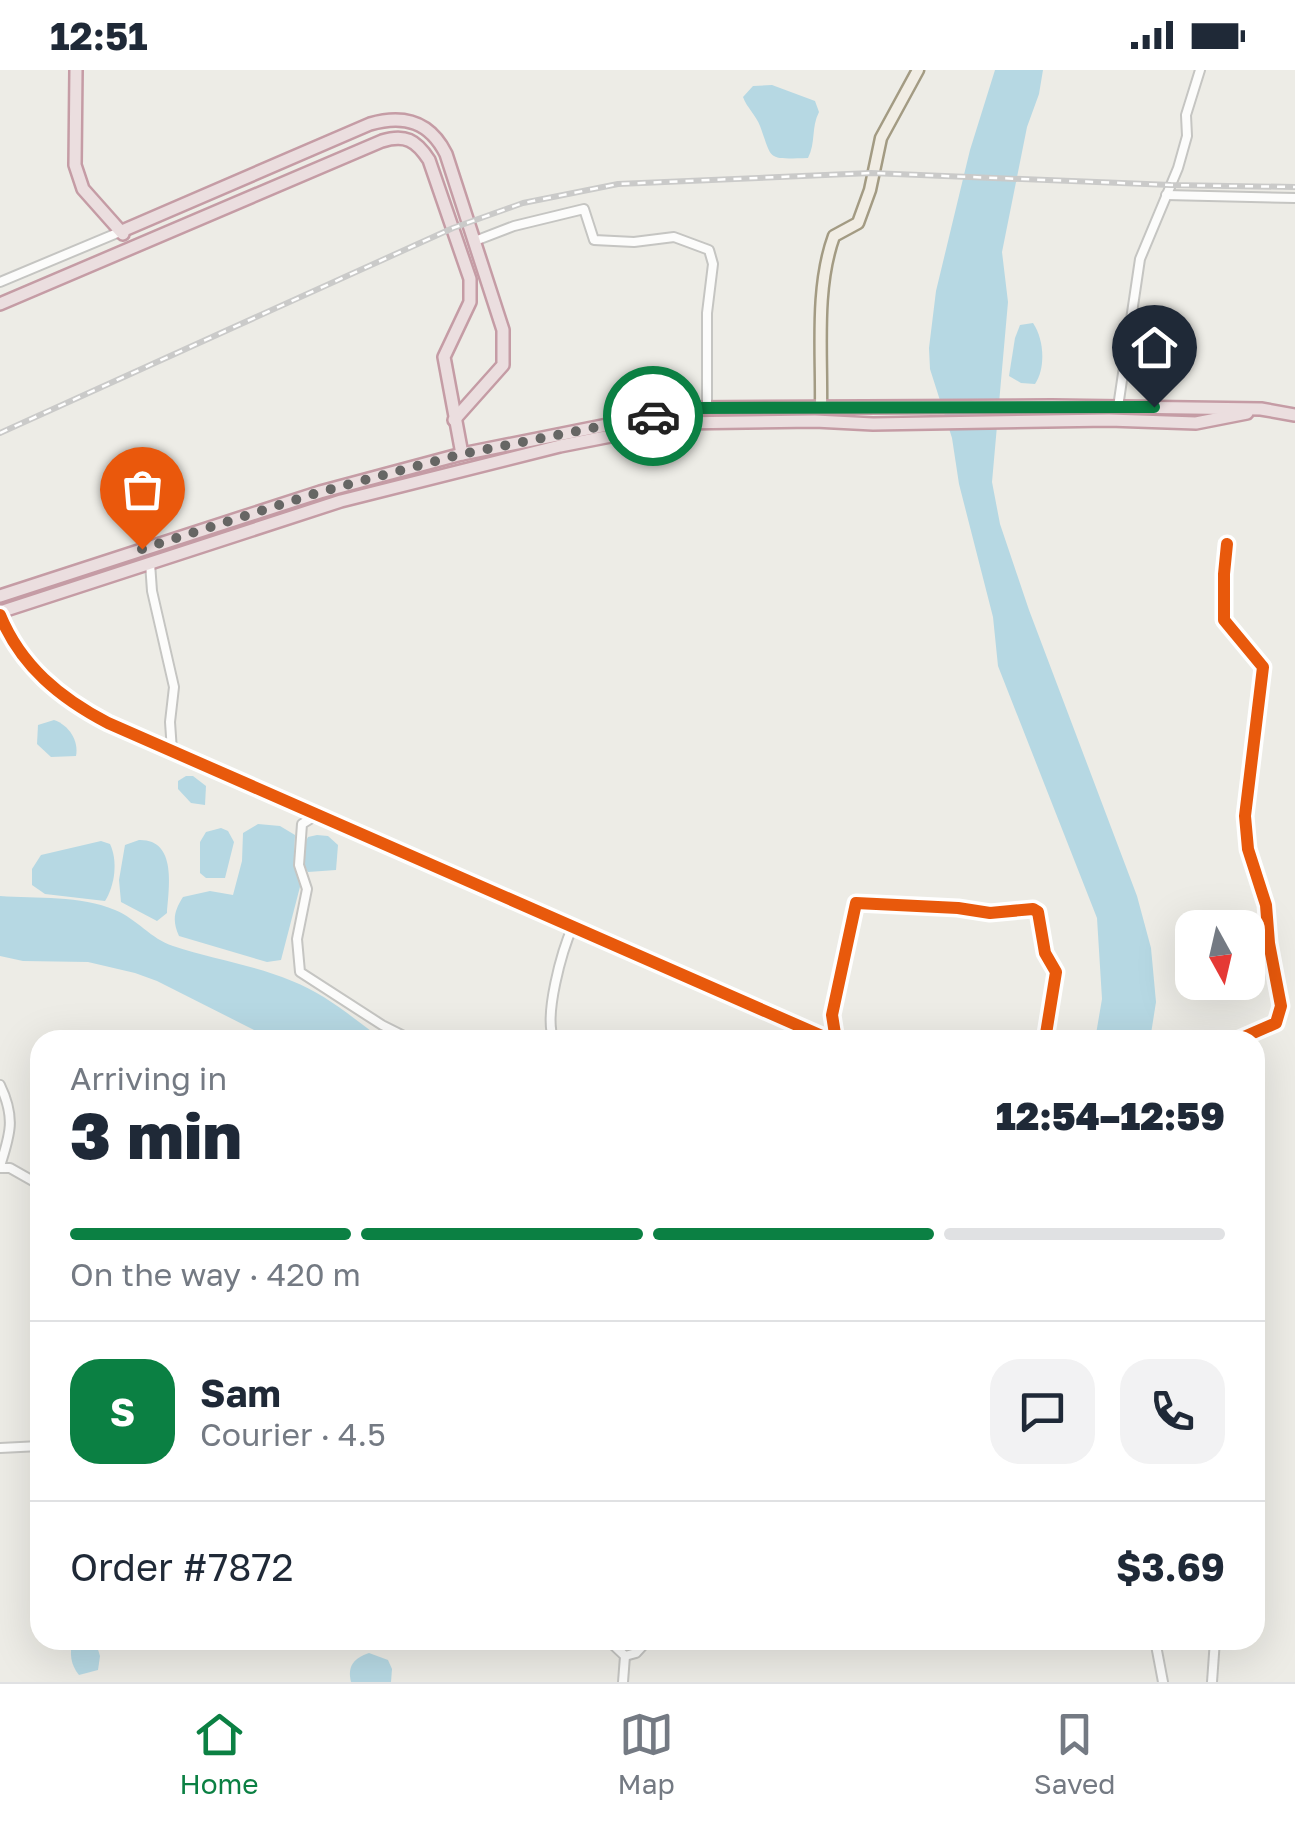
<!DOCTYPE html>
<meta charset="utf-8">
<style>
body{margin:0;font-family:"Golos Text",sans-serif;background:#f2f2f3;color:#1f2937;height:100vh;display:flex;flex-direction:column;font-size:38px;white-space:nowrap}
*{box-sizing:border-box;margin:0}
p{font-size:32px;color:#747a83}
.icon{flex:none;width:55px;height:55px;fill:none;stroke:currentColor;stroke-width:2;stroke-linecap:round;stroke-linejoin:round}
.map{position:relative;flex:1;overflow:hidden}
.drawer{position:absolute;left:30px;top:960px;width:1235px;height:620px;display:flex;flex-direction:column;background:#fff;border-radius:30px;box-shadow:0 10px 40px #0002}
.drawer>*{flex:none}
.needle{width:65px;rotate:172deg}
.tools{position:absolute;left:1175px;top:840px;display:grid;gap:20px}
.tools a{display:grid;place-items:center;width:90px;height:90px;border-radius:20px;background:#fff;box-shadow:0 10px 40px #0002;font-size:50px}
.pin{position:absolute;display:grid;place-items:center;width:85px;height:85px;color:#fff;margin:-102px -42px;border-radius:50% 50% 50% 0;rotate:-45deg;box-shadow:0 0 10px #0007}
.pin .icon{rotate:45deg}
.courier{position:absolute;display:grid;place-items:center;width:100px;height:100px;margin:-50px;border:8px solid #0b8043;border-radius:50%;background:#fff;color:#222;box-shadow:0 2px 12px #0007}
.summary em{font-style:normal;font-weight:800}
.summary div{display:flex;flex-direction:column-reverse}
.summary{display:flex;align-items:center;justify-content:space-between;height:170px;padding:0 40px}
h1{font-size:65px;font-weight:800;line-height:75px}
.bar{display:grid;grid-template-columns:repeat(4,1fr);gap:15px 10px;align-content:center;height:120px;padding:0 40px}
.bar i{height:12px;border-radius:8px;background:#e0e1e3}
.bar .on{background:#0b8043}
.bar p{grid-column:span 4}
.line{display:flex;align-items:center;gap:25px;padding:0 40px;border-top:2px solid #e0e1e3}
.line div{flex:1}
.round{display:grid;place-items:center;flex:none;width:105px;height:105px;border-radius:30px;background:#f2f2f3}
.status{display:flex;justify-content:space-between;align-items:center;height:70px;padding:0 50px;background:#fff;direction:ltr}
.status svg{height:28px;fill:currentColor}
.menu{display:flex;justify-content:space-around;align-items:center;height:140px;border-top:2px solid #e0e1e3;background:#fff;font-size:28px;color:#747a83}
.menu a{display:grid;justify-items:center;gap:5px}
.menu .on{color:#0b8043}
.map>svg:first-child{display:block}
</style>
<div class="status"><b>12:51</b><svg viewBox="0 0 49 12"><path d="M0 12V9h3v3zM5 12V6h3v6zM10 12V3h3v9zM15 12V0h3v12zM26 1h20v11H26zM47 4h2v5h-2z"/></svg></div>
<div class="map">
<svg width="1295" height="1612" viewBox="0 0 1295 1612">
<rect width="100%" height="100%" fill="#edece6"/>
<g fill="#b6d8e3">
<polygon points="995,0 1043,0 1039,24 1027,57 1002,182 1008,232 992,412 1000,454 1029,540 1137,826 1151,878 1156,932 1150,970 1095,970 1102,929 1097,848 998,596 993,547 959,414 952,368 930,299 929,278 936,221 970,80"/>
<path d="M 772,15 L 815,31 L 819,42 C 811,57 816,73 808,88 C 766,89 773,91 760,56 C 756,45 747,38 743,27 L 753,16 Z"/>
<path d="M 1033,253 C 1044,269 1046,298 1035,314 L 1021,313 L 1009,306 L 1015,268 L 1020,255 Z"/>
<path d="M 54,650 C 69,655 79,671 76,686 L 51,687 L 37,674 L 38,655 Z"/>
<polygon points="186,706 193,706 206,716 205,735 191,733 178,719 178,711"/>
<path d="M 258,754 L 280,756 L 295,765 L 294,786 L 301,813 L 281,890 L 267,892 L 179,866 C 172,851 174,841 183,827 L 210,821 L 233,825 L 242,791 L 243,763 Z"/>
<polygon points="221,758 228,761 234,772 225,808 206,808 200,803 200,772 206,762"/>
<path d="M 317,765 L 328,766 L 338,775 L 336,800 L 308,802 C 300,789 301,779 308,767 Z"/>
<path d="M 139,770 C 177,769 169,817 167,843 L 157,851 L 121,832 L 119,810 L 125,775 Z"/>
<path d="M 101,771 L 110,774 C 118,791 115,815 105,831 L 45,824 L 32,815 L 32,799 L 41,785 Z"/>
<path d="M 0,826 C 36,829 81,825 115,840 C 137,849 151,869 173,876 C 212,889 254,895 292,911 C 326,924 354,949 383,970 L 274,970 L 157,911 L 135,903 L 88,892 L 23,891 L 0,886 Z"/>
<path d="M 72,1570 L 95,1570 L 100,1586 L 98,1600 L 79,1605 C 70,1594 70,1584 72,1570 Z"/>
<path d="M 369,1583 L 388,1590 L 392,1599 L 391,1612 L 351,1612 C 347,1596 354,1588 369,1583 Z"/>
</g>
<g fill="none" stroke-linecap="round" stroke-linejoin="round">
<g stroke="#c5c5c2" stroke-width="12">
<g id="minor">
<polyline points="1166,125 1295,128"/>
<polyline points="475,171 514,156 584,139 594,170 634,172 674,167 709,180 713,194 707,243 707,338"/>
<polyline points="0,212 122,161"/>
<polyline points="1118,337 1140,189 1178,98 1187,66 1186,45 1200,0"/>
<polyline points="1227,474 1224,504 1224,550 1263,597 1245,746 1248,779 1266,835 1269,873 1281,936 1276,953 1237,970"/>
<polyline points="150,493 152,521 174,617 170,652 172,681"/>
<path d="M 0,545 C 21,596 60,628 108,653 L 831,970"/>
<polyline points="315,746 302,754 299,795 307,819 297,869 300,902 382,955 412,970"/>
<path d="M 554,970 C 543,947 562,880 573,856"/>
<polyline points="836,970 832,945 856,833 958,838 990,843 1033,839 1038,842 1045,883 1056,902 1045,970"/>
<path d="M 0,1015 C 16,1048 10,1065 0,1096"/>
<polyline points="0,1098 10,1098 40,1115"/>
<polyline points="0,1378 40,1376"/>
<polyline points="608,1570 625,1586 623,1612"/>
<polyline points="1155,1570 1163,1612"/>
<polyline points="625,1586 636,1583 648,1570"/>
<polyline points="1212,1612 1215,1570"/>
</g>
</g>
<g stroke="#a39b83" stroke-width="15">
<path id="major" d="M 821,337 C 822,282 815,218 834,166 L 858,153 L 870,120 L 881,68 L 918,0"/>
</g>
<g stroke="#c59ca5" stroke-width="16">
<g id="highway">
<polyline points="76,0 75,95 83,119 123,164"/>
<path d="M 122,161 L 370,54 C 405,44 430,52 446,84 L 503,260 L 503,295 L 454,350"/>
<path d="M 0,234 L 382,71 C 405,64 416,70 429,90 L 470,209 L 470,232 L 444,287 L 462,384"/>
<polyline points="0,526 320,422 462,384 692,338 1052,336 1261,339 1295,345"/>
<polyline points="0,542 341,431 560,376 677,353 815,351 873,354 1109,350 1196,353 1247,343"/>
</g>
</g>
<use href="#minor" stroke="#fcfcfb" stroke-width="8"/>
<use href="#major" stroke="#f1ede4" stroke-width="10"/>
<use href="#highway" stroke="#ebdedf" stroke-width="11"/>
<g stroke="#cacac9" stroke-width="6">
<polyline id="rail" points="0,363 453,158 523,133 618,114 871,103 1171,115 1295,117"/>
</g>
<use href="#rail" stroke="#fff" stroke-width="2.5" stroke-dasharray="8" stroke-linecap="butt"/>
<g stroke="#fff" stroke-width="19">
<g id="cycleway">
<polyline points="1227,474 1224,504 1224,550 1263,597 1245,746 1248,779 1266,835 1269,873 1281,936 1276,953 1237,970"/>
<path d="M 0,545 C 21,596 60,628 108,653 L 831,970"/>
<polyline points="836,970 832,945 856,833 958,838 990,843 1033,839 1038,842 1045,883 1056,902 1045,970"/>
</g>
</g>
<use href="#cycleway" stroke="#e8590c" stroke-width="12"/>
</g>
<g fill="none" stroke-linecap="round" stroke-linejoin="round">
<polyline stroke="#666664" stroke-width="10" stroke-dasharray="0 18" points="142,479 320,422 462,384 653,346"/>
<polyline stroke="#0b8043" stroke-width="12" points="653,346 692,338 1154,337"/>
</g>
</svg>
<div class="tools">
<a><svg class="needle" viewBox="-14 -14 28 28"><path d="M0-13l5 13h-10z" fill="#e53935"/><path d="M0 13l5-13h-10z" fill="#747a83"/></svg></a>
</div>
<div class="pin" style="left:142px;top:479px;background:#ea580c"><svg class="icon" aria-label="bag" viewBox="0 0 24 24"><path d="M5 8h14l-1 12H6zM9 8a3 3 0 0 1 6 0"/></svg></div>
<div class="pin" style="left:1154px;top:337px;background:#1f2937"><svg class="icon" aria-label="home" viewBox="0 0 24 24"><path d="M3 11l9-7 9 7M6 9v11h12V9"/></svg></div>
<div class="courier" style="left:653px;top:346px"><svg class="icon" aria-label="car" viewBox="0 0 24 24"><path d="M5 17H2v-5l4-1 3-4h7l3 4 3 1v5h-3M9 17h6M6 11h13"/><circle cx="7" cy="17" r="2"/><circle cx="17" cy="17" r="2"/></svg></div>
<section class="drawer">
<div class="summary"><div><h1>3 min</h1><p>Arriving in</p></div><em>12:54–12:59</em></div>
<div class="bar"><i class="on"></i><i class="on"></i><i class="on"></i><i></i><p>On the way · 420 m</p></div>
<div class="line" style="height:180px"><b class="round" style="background:#0b8043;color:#fff">S</b><div><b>Sam</b><p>Courier · 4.5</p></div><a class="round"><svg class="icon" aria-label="chat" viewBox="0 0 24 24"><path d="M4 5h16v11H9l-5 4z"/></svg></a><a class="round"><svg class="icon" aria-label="phone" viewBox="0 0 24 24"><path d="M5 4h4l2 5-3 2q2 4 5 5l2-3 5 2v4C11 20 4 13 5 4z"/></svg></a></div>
<div class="line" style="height:130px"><div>Order #7872</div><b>$3.69</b></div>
</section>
</div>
<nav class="menu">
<a class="on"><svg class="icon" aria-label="home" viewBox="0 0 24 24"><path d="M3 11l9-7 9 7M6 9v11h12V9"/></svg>Home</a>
<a><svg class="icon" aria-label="map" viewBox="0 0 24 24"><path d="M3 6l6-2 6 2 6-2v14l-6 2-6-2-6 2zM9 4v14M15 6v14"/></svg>Map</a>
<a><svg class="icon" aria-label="saved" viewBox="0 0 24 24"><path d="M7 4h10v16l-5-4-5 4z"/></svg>Saved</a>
</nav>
